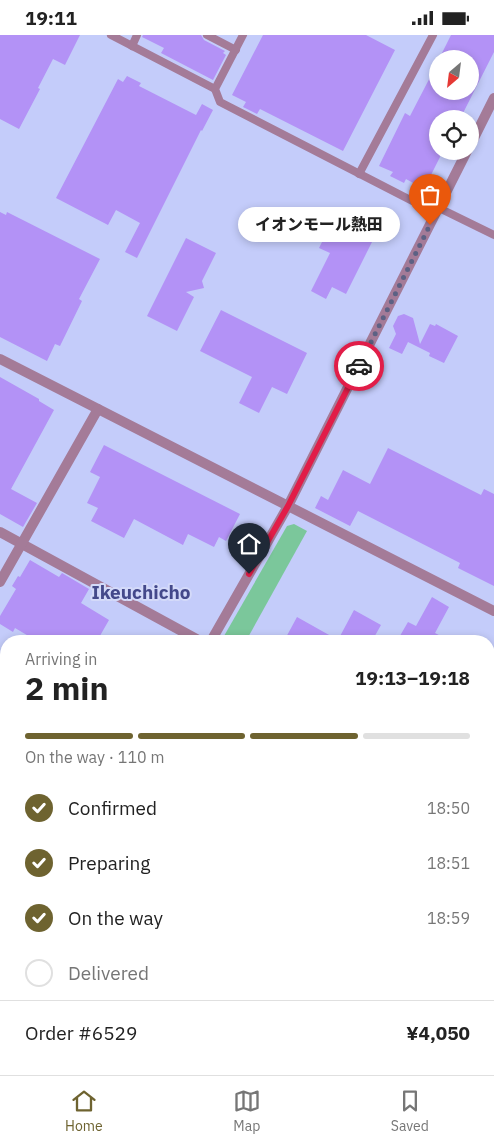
<!DOCTYPE html>
<meta charset="utf-8">
<style>
body{margin:0;font-family:"IBM Plex Sans","Noto Sans JP",sans-serif;background:#f2f2f2;color:#222;height:100vh;display:flex;flex-direction:column;font-size:19px;white-space:nowrap}
*{box-sizing:border-box;margin:0}
p{font-size:16px;color:#767676}
.icon{flex:none;width:28px;height:28px;fill:none;stroke:currentColor;stroke-width:2;stroke-linecap:round;stroke-linejoin:round}
.map{position:relative;flex:1;overflow:hidden}
.side{position:absolute;left:0px;top:600px;width:495px;height:440px;display:flex;flex-direction:column;background:#fff;border-radius:20px 20px 0 0;box-shadow:0 2px 8px #0003}
.side>*{flex:none}
.needle{width:32px;rotate:208deg}
.buttons{position:absolute;left:429px;top:15px;display:grid;gap:10px}
.buttons a{display:grid;place-items:center;width:50px;height:50px;border-radius:50%;background:#fff;box-shadow:0 2px 8px #0003;font-size:25px}
.pin{position:absolute;display:grid;place-items:center;width:42px;height:42px;color:#fff;margin:-51px -21px;border-radius:50% 50% 50% 0;rotate:-45deg;box-shadow:0 0 5px #0007}
.pin .icon{rotate:45deg}
.courier{position:absolute;display:grid;place-items:center;width:50px;height:50px;margin:-25px;border:4px solid #e11d48;border-radius:50%;background:#fff;color:#222;box-shadow:0 1px 6px #0007}
.bubble{position:absolute;height:35px;border-radius:18px;background:#fff;box-shadow:0 2px 8px #0003;font-size:16px;font-weight:800;line-height:35px;text-align:center}
.headline em{font-style:normal;font-weight:800}
.headline div{display:flex;flex-direction:column-reverse}
.headline{display:flex;align-items:center;justify-content:space-between;height:85px;padding:0 25px}
h1{font-size:32px;font-weight:800;line-height:38px}
.bar{display:grid;grid-template-columns:repeat(4,1fr);gap:8px 5px;align-content:center;height:60px;padding:0 25px}
.bar i{height:6px;border-radius:4px;background:#e0e0e0}
.bar .on{background:#6e6330}
.bar p{grid-column:span 4}
.line{display:flex;align-items:center;gap:12px;padding:0 25px;border-top:1px solid #e0e0e0}
.line div{flex:1}
ol{padding:0 25px;list-style:none}
li{display:flex;align-items:center;gap:15px;height:55px}
li p{margin-inline-start:auto}
li .icon{padding:5px;border-radius:50%;background:#6e6330;color:#fff;stroke-width:4}
li:last-child{color:#767676}
li i{width:28px;height:28px;border:2px solid #e0e0e0;border-radius:50%}
.status{display:flex;justify-content:space-between;align-items:center;height:35px;padding:0 25px;background:#fff;direction:ltr}
.status svg{height:14px;fill:currentColor}
.tab-bar{display:flex;justify-content:space-around;align-items:center;height:70px;border-top:1px solid #e0e0e0;background:#fff;font-size:14px;color:#767676}
.tab-bar a{display:grid;justify-items:center;gap:2px}
.tab-bar .on{color:#6e6330}
.map>svg:first-child{display:block}
</style>
<div class="status"><b>19:11</b><svg viewBox="0 0 49 12"><path d="M0 12V9h3v3zM5 12V6h3v6zM10 12V3h3v9zM15 12V0h3v12zM26 1h20v11H26zM47 4h2v5h-2z"/></svg></div>
<div class="map">
<svg width="494" height="1040" viewBox="0 0 494 1040">
<rect width="100%" height="100%" fill="#c4ccfa"/>
<polygon fill="#7bc79b" points="294,489 307,496 246,606 225,606 224,601 287,491"/>
<g fill="#b392f6">
<polygon points="0,0 80,0 65,30 53,24 38,53 40,54 19,94 0,84"/>
<polygon points="143,0 201,0 204,5 225,16 223,18 226,20 213,45 161,18 164,13 142,2"/>
<polygon points="263,0 366,0 395,15 343,116 260,74 257,79 243,72 246,67 232,60"/>
<polygon points="451,0 494,0 494,17 460,84 438,84 438,116 443,116 424,154 406,144 404,148 390,141 393,137 379,131 405,78 410,81 438,27 438,56 470,56 470,24 439,24"/>
<polygon points="127,41 141,48 139,51 196,80 202,69 213,75 202,96 201,95 137,223 125,217 140,188 116,175 108,190 56,163 118,44 123,47"/>
<polygon points="0,177 6,180 7,177 100,224 79,264 82,266 60,311 55,309 47,326 0,302"/>
<polygon points="336,179 352,188 355,181 379,193 346,259 332,252 326,264 311,256 330,218 319,213"/>
<polygon points="186,203 216,218 202,246 204,253 186,257 194,262 177,296 147,281"/>
<polygon points="221,275 307,318 287,359 272,352 259,378 239,368 252,342 200,316"/>
<polygon points="404,279 413,283 420,309 430,289 435,291 436,289 458,301 444,328 429,321 430,318 408,307 402,319 389,313 396,299 393,291 398,281"/>
<polygon points="0,342 39,364 39,366 54,375 11,454 37,468 23,492 0,479"/>
<polygon points="104,410 240,479 226,506 219,502 214,512 188,499 183,510 134,484 124,503 91,486 98,473 87,468 100,442 90,437"/>
<polygon points="388,413 481,460 484,454 494,459 494,551 458,533 460,528 358,476 350,491 315,473 321,461 328,465 343,435 370,449"/>
<polygon points="30,525 59,542 62,538 89,554 81,568 109,585 97,606 37,606 15,593 13,597 0,589 0,581 16,554 12,551 18,541 20,542"/>
<polygon points="432,562 449,572 435,598 450,606 397,606 408,587 416,591"/>
<polygon points="354,575 381,590 372,606 284,606 297,582 338,605"/>
</g>
<g fill="none" stroke-linecap="round" stroke-linejoin="round">
<g stroke="#a47b98" stroke-width="8">
<polyline points="111,0 215,54"/>
<polyline points="207,0 236,15"/>
<polyline points="243,0 215,54 220,67 424,172"/>
<polyline points="132,11 137,0"/>
<polyline points="359,139 433,0"/>
<polyline points="439,173 494,200"/>
<polyline points="0,1006 6,995"/>
<polyline points="0,1019 6,1018"/>
<polyline points="38,1034 51,1040"/>
<polyline points="305,1034 316,1040"/>
<polyline points="125,1040 129,1034"/>
</g>
<g stroke="#a47b98" stroke-width="10">
<polyline points="470,111 494,63"/>
<polyline points="0,324 494,576"/>
<polyline points="0,497 200,606"/>
<polyline points="0,547 98,374"/>
<polyline points="211,606 288,471 467,116"/>
<polyline points="489,676 494,666"/>
<polyline points="489,763 494,766"/>
<polyline points="0,950 6,939"/>
</g>
<g stroke="#7a3269" stroke-width="12">
<polyline points="0,665 6,668"/>
<polyline points="0,686 6,690"/>
<polyline points="489,950 494,953"/>
<polyline points="489,972 494,975"/>
</g>
</g>
<g fill="none" stroke-linecap="round" stroke-linejoin="round">
<polyline stroke="#5c6184" stroke-width="5" stroke-dasharray="0 9" points="359,331 430,190"/>
<polyline stroke="#e11d48" stroke-width="6" points="249,539 288,471 359,331"/>
</g>
<g text-anchor="middle" stroke-width="4" stroke-linejoin="round" paint-order="stroke">
<g font-size="19" font-weight="bold" fill="#44498b" stroke="#d4daf9">
<text x="141" y="564">Ikeuchicho</text>
</g>
</g>
</svg>
<div class="buttons">
<a><svg class="needle" viewBox="-14 -14 28 28"><path d="M0-13l5 13h-10z" fill="#e53935"/><path d="M0 13l5-13h-10z" fill="#767676"/></svg></a>
<a><svg class="icon" aria-label="locate" viewBox="0 0 24 24"><circle cx="12" cy="12" r="6"/><path d="M12 2v4M12 18v4M2 12h4M18 12h4"/></svg></a>
</div>
<div class="pin" style="left:430px;top:190px;background:#ea580c"><svg class="icon" aria-label="bag" viewBox="0 0 24 24"><path d="M5 8h14l-1 12H6zM9 8a3 3 0 0 1 6 0"/></svg></div>
<div class="pin" style="left:249px;top:539px;background:#1f2937"><svg class="icon" aria-label="home" viewBox="0 0 24 24"><path d="M3 11l9-7 9 7M6 9v11h12V9"/></svg></div>
<div class="courier" style="left:359px;top:331px"><svg class="icon" aria-label="car" viewBox="0 0 24 24"><path d="M5 17H2v-5l4-1 3-4h7l3 4 3 1v5h-3M9 17h6M6 11h13"/><circle cx="7" cy="17" r="2"/><circle cx="17" cy="17" r="2"/></svg></div>
<div class="bubble" style="left:238px;top:172px;width:162px">イオンモール熱田</div>
<section class="side">
<div class="headline"><div><h1>2 min</h1><p>Arriving in</p></div><em>19:13–19:18</em></div>
<div class="bar"><i class="on"></i><i class="on"></i><i class="on"></i><i></i><p>On the way · 110 m</p></div>
<ol>
<li><svg class="icon" aria-label="check" viewBox="0 0 24 24"><path d="M5 12l5 5 9-10"/></svg>Confirmed<p>18:50</p></li>
<li><svg class="icon" aria-label="check" viewBox="0 0 24 24"><path d="M5 12l5 5 9-10"/></svg>Preparing<p>18:51</p></li>
<li><svg class="icon" aria-label="check" viewBox="0 0 24 24"><path d="M5 12l5 5 9-10"/></svg>On the way<p>18:59</p></li>
<li><i></i>Delivered</li>
</ol>
<div class="line" style="height:65px"><div>Order #6529</div><b>¥4,050</b></div>
</section>
</div>
<nav class="tab-bar">
<a class="on"><svg class="icon" aria-label="home" viewBox="0 0 24 24"><path d="M3 11l9-7 9 7M6 9v11h12V9"/></svg>Home</a>
<a><svg class="icon" aria-label="map" viewBox="0 0 24 24"><path d="M3 6l6-2 6 2 6-2v14l-6 2-6-2-6 2zM9 4v14M15 6v14"/></svg>Map</a>
<a><svg class="icon" aria-label="saved" viewBox="0 0 24 24"><path d="M7 4h10v16l-5-4-5 4z"/></svg>Saved</a>
</nav>
